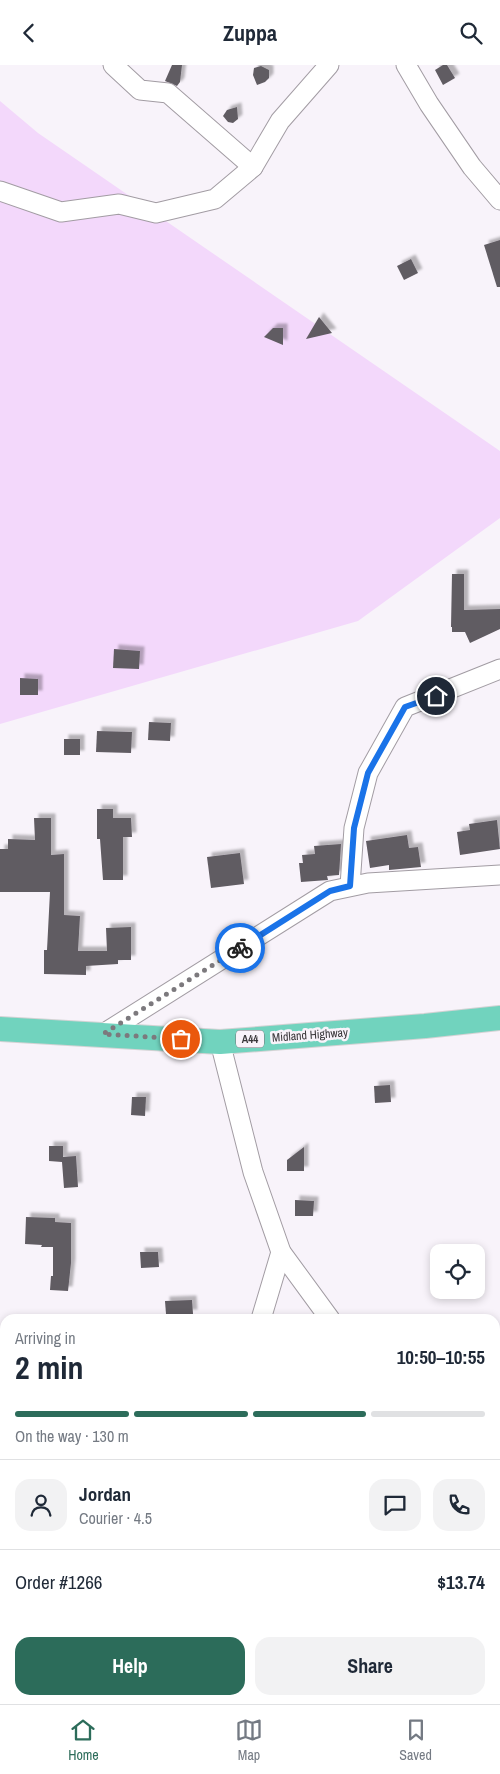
<!DOCTYPE html>
<meta charset="utf-8">
<style>
body{margin:0;font-family:"Archivo Narrow",sans-serif;background:#f2f2f3;color:#1f2937;height:100vh;display:flex;flex-direction:column;font-size:19px;white-space:nowrap}
*{box-sizing:border-box;margin:0}
p{font-size:16px;color:#747a83}
.icon{flex:none;width:28px;height:28px;fill:none;stroke:currentColor;stroke-width:2;stroke-linecap:round;stroke-linejoin:round}
.map{position:relative;flex:1;overflow:hidden}
.sheet{position:absolute;left:0px;top:1249px;width:500px;height:391px;display:flex;flex-direction:column;background:#fff;border-radius:15px 15px 0 0;box-shadow:0 2px 8px #0003}
.sheet>*{flex:none}
.fabs{position:absolute;left:430px;top:1179px;display:grid;gap:10px}
.fabs a{display:grid;place-items:center;width:55px;height:55px;border-radius:10px;background:#fff;box-shadow:0 2px 8px #0003;font-size:25px}
.pin{position:absolute;display:grid;place-items:center;width:42px;height:42px;color:#fff;margin:-21px;border:2px solid #fff;border-radius:50%;box-shadow:0 1px 5px #0007}
.courier{position:absolute;display:grid;place-items:center;width:50px;height:50px;margin:-25px;border:4px solid #1a73e8;border-radius:50%;background:#fff;color:#222;box-shadow:0 1px 6px #0007}
.head em{font-style:normal;font-weight:700}
.head div{display:flex;flex-direction:column-reverse}
.head{display:flex;align-items:center;justify-content:space-between;height:85px;padding:0 15px}
h1{font-size:32px;font-weight:700;line-height:38px}
.bar{display:grid;grid-template-columns:repeat(4,1fr);gap:8px 5px;align-content:center;height:60px;padding:0 15px}
.bar i{height:6px;border-radius:4px;background:#e0e1e3}
.bar .selected{background:#2c6c5a}
.bar p{grid-column:span 4}
.line{display:flex;align-items:center;gap:12px;padding:0 15px;border-top:1px solid #e0e1e3}
.line div{flex:1}
.round{display:grid;place-items:center;flex:none;width:52px;height:52px;border-radius:15px;background:#f2f2f3}
.action{display:flex;gap:10px;margin-top:auto;padding:10px 15px}
.action a{flex:1;height:58px;border-radius:15px;background:#2c6c5a;color:#fff;font-size:20px;font-weight:700;line-height:58px;text-align:center}
.action a+a{background:#f2f2f3;color:#1f2937}
header{display:flex;justify-content:space-between;align-items:center;height:65px;padding:0 15px;background:#fff;font-size:22px;font-weight:700}
.dock{display:flex;justify-content:space-around;align-items:center;height:70px;border-top:1px solid #e0e1e3;background:#fff;font-size:14px;color:#747a83}
.dock a{display:grid;justify-items:center;gap:2px}
.dock .selected{color:#2c6c5a}
.map>svg:first-child{display:block}
</style>
<header><svg class="icon" aria-label="back" viewBox="0 0 24 24"><path d="M15 5l-7 7 7 7"/></svg>Zuppa<svg class="icon" aria-label="search" viewBox="0 0 24 24"><circle cx="10" cy="10" r="6"/><path d="M15 15l6 6"/></svg></header>
<div class="map">
<svg width="500" height="1639" viewBox="0 0 500 1639">
<defs>
<filter id="shadow"><feDropShadow dx="4.5" dy="-4.5" stdDeviation="1" flood-color="#0004"/></filter>
</defs>
<rect width="100%" height="100%" fill="#f8f3fa"/>
<polygon fill="#f3d8fb" points="0,36 38,68 500,386 500,453 358,556 0,659"/>
<g fill="#605b62" filter="url(#shadow)">
<polygon points="172,0 182,0 180,17 177,21 165,16"/>
<polygon points="443,0 447,0 455,13 443,20 435,5"/>
<polygon points="261,1 269,5 269,13 265,17 257,20 253,10 254,3"/>
<polygon points="237,42 238,54 233,58 228,57 223,51 227,45"/>
<polygon points="500,175 500,222 497,222 484,180"/>
<polygon points="411,194 418,208 404,215 397,201"/>
<polygon points="319,252 332,268 306,274"/>
<polygon points="273,263 283,263 283,280 264,272"/>
<polygon points="452,509 464,509 464,545 500,544 500,564 470,578 465,567 452,567 452,562 451,562"/>
<polygon points="114,584 140,586 139,604 113,603"/>
<polygon points="20,613 38,614 38,630 20,630"/>
<polygon points="149,657 171,658 170,676 148,675"/>
<polygon points="97,666 132,667 131,688 96,687"/>
<rect x="64" y="674" width="16" height="16"/>
<polygon points="97,744 113,744 113,753 131,753 132,772 123,772 123,815 103,815 100,774 97,774"/>
<polygon points="34,753 51,753 51,790 64,789 64,850 80,851 78,886 107,886 106,863 131,862 131,895 118,895 118,899 86,901 86,910 44,909 44,885 47,885 50,827 0,827 0,784 8,784 8,774 35,775"/>
<polygon points="497,755 500,784 460,790 457,767 470,765 469,759"/>
<polygon points="407,770 409,783 418,782 421,802 389,805 389,800 370,803 366,776"/>
<polygon points="341,779 339,810 327,811 328,815 301,817 299,798 303,798 302,790 315,789 314,781"/>
<polygon points="240,788 244,819 211,823 207,792"/>
<polygon points="390,1020 391,1037 375,1038 374,1021"/>
<polygon points="132,1032 146,1032 145,1051 131,1050"/>
<polygon points="49,1081 63,1081 63,1092 76,1091 78,1122 64,1123 62,1097 49,1096"/>
<polygon points="304,1082 304,1106 287,1106 287,1095"/>
<polygon points="295,1135 314,1136 313,1151 295,1151"/>
<polygon points="26,1152 55,1153 55,1157 71,1158 71,1198 68,1226 50,1225 51,1211 53,1211 53,1182 41,1182 42,1180 25,1179"/>
<polygon points="158,1187 159,1202 141,1203 140,1187"/>
<polygon points="192,1235 193,1249 166,1249 165,1236"/>
</g>
<g fill="none" stroke-linecap="round" stroke-linejoin="round">
<g stroke="#a29ca3" stroke-width="21">
<g id="minor">
<polyline points="113,0 140,25 168,28 253,102"/>
<polyline points="406,0 429,39 472,102 500,135"/>
<polyline points="0,126 61,147 119,139 156,148 215,134 253,102 280,56 329,0"/>
<polyline points="350,821 354,763 368,708 405,642 500,604"/>
<polyline points="103,969 330,826 368,818 500,810"/>
<polyline points="220,977 253,1107 281,1187 330,1254"/>
<polyline points="261,1254 281,1187"/>
<polyline points="495,1369 500,1360"/>
<polyline points="495,1387 500,1394"/>
<polyline points="495,1411 500,1414"/>
<polyline points="182,1639 183,1635"/>
</g>
</g>
<g stroke="#d3d3d4" stroke-width="26">
<polyline id="major" points="0,964 220,977 425,961 500,953"/>
</g>
<use href="#minor" stroke="#fff" stroke-width="19"/>
<use href="#major" stroke="#71d3be" stroke-width="24"/>
</g>
<g fill="none" stroke-linecap="round" stroke-linejoin="round">
<polyline stroke="#7c797d" stroke-width="5" stroke-dasharray="0 9" points="181,974 103,969 240,883"/>
<polyline stroke="#1a73e8" stroke-width="6" points="240,883 330,826 350,821 354,763 368,708 405,642 436,631"/>
</g>
<g text-anchor="middle" stroke-width="5" stroke-linejoin="round" paint-order="stroke">
<rect fill="#f8f3fa" stroke="#726f74" stroke-width="1" x="236" y="965.5" width="28" height="17" rx="4"/>
<g font-size="11" font-weight="bold" fill="#39373a">
<text x="250" y="978">A44</text>
</g>
<g font-size="12" fill="#39373a" stroke="#f8f3fa">
<text transform="translate(310 970) rotate(-4)" y="4">Midland Highway</text>
</g>
</g>
</svg>
<div class="fabs">
<a><svg class="icon" aria-label="locate" viewBox="0 0 24 24"><circle cx="12" cy="12" r="6"/><path d="M12 2v4M12 18v4M2 12h4M18 12h4"/></svg></a>
</div>
<div class="pin" style="left:181px;top:974px;background:#ea580c"><svg class="icon" aria-label="bag" viewBox="0 0 24 24"><path d="M5 8h14l-1 12H6zM9 8a3 3 0 0 1 6 0"/></svg></div>
<div class="pin" style="left:436px;top:631px;background:#1f2937"><svg class="icon" aria-label="home" viewBox="0 0 24 24"><path d="M3 11l9-7 9 7M6 9v11h12V9"/></svg></div>
<div class="courier" style="left:240px;top:883px"><svg class="icon" aria-label="bike" viewBox="0 0 24 24"><circle cx="6" cy="16" r="4"/><circle cx="18" cy="16" r="4"/><path d="M6 16l4-8h5l3 8M10 8l3 8H6M13 5h3"/></svg></div>
<section class="sheet">
<div class="head"><div><h1>2 min</h1><p>Arriving in</p></div><em>10:50–10:55</em></div>
<div class="bar"><i class="selected"></i><i class="selected"></i><i class="selected"></i><i></i><p>On the way · 130 m</p></div>
<div class="line" style="height:90px"><a class="round"><svg class="icon" aria-label="person" viewBox="0 0 24 24"><circle cx="12" cy="8" r="4"/><path d="M4 21q1-7 8-7t8 7"/></svg></a><div><b>Jordan</b><p>Courier · 4.5</p></div><a class="round"><svg class="icon" aria-label="chat" viewBox="0 0 24 24"><path d="M4 5h16v11H9l-5 4z"/></svg></a><a class="round"><svg class="icon" aria-label="phone" viewBox="0 0 24 24"><path d="M5 4h4l2 5-3 2q2 4 5 5l2-3 5 2v4C11 20 4 13 5 4z"/></svg></a></div>
<div class="line" style="height:65px"><div>Order #1266</div><b>$13.74</b></div>
<div class="action"><a>Help</a><a>Share</a></div>
</section>
</div>
<nav class="dock">
<a class="selected"><svg class="icon" aria-label="home" viewBox="0 0 24 24"><path d="M3 11l9-7 9 7M6 9v11h12V9"/></svg>Home</a>
<a><svg class="icon" aria-label="map" viewBox="0 0 24 24"><path d="M3 6l6-2 6 2 6-2v14l-6 2-6-2-6 2zM9 4v14M15 6v14"/></svg>Map</a>
<a><svg class="icon" aria-label="saved" viewBox="0 0 24 24"><path d="M7 4h10v16l-5-4-5 4z"/></svg>Saved</a>
</nav>
